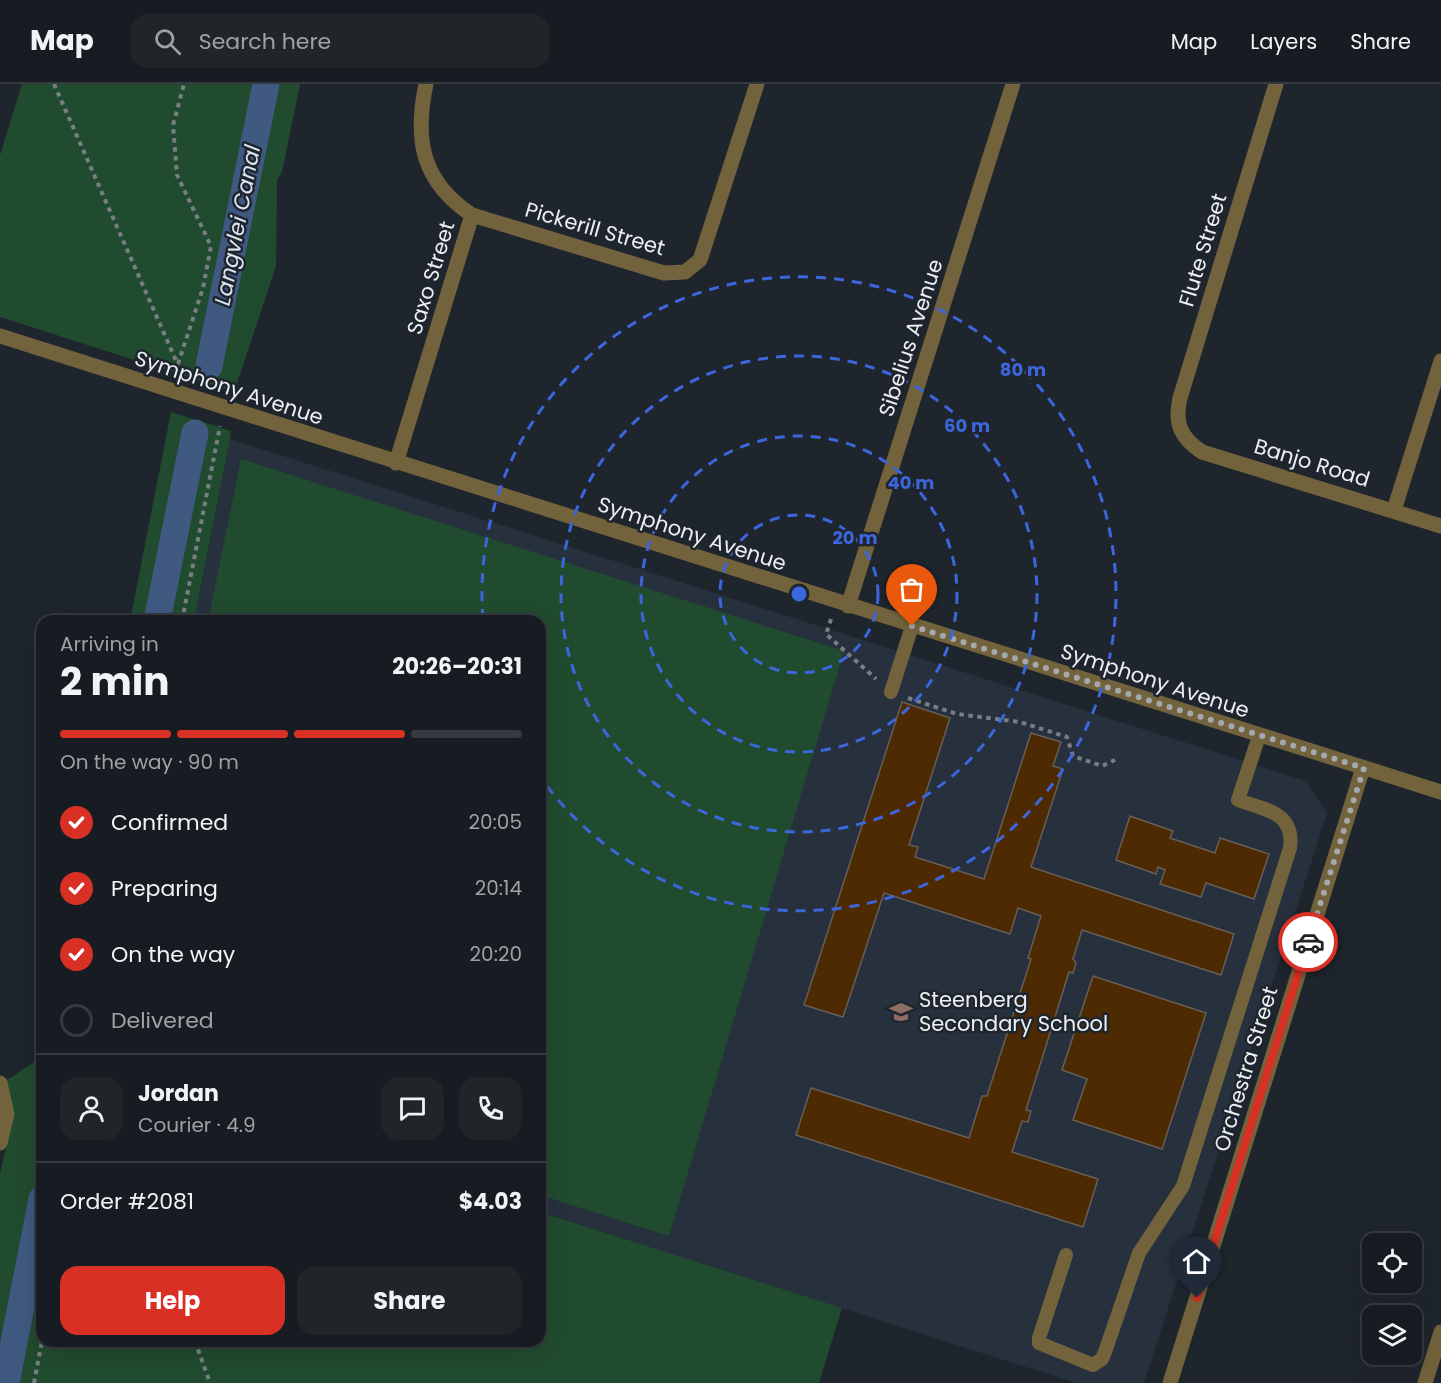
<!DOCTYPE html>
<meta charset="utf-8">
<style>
body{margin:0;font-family:Poppins,sans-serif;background:#20252a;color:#f1f3f6;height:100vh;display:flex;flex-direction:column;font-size:22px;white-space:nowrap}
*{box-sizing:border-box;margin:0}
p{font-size:20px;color:#9ea1a5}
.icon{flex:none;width:33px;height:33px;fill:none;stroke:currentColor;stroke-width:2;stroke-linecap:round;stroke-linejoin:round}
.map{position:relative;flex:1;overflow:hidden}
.panel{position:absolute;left:36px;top:531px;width:510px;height:732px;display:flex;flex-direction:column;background:#171c22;border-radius:18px;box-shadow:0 6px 24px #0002,0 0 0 2px #363a40}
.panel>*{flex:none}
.tools{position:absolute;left:1362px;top:1149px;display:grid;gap:12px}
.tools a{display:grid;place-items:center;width:60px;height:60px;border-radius:12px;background:#171c22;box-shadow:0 6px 24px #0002,0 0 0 2px #363a40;font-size:30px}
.pin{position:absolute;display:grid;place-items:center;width:51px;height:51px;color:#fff;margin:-62px -26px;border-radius:50% 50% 50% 0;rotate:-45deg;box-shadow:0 0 6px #0007}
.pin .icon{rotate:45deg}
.courier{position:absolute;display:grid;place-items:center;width:60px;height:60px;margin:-30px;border:4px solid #d93025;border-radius:50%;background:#fff;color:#222;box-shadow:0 2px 8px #0007}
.summary em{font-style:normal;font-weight:700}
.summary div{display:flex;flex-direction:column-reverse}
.summary{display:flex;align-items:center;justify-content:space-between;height:102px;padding:0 24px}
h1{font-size:39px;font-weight:700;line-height:45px}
.bar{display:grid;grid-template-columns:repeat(4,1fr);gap:9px 6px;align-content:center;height:72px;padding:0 24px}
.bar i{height:8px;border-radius:4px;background:#363a40}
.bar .current{background:#d93025}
.bar p{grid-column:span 4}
.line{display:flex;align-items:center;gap:15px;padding:0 24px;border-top:2px solid #363a40}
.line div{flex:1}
.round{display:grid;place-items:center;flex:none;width:63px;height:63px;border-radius:18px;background:#20252a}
ol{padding:0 24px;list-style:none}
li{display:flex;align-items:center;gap:18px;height:66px}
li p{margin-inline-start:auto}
li .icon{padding:6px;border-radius:50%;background:#d93025;color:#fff;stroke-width:4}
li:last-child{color:#9ea1a5}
li i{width:33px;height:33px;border:3px solid #363a40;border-radius:50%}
.primary-button{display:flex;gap:12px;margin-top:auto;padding:12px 24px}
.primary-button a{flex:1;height:69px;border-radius:18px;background:#d93025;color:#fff;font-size:24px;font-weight:700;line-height:69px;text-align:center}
.primary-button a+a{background:#20252a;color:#f1f3f6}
header{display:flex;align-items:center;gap:36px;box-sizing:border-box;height:84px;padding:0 30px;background:#171c22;border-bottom:2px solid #363a40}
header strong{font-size:28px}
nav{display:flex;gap:33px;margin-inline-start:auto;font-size:21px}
.search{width:420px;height:54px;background:#20252a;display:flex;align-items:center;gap:15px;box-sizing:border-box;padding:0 21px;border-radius:18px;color:#9ea1a5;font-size:22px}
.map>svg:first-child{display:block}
</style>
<header>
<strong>Map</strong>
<div class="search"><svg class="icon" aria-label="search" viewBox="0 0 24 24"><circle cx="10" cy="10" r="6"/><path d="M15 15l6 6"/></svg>Search here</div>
<nav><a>Map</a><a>Layers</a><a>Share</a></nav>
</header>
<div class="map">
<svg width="1441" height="1299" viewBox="0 0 1441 1299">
<rect width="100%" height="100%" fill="#1f252d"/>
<polygon fill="#27313d" points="230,355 1306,697 1327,729 1144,1299 1076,1299 540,1128 540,537 194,537"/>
<g fill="#214b2f">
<polygon points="22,0 300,0 282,88 277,97 276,182 234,308 0,233 0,71"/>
<polygon points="171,328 231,347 230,355 194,537 130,537"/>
<polygon points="241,375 844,567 669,1152 540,1111 540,537 208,537"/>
<polygon points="42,973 42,1257 540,1257 540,1128 842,1224 819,1299 0,1299 0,1089 14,1031 7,996"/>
</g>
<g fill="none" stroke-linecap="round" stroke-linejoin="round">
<g stroke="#3f5980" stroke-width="27">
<polyline points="209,282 266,0"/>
<polyline points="157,537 195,349"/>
<polyline points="6,1299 42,1115"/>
</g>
</g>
<g fill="#4e2a03" stroke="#675e56" stroke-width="1.5">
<polygon points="902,618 950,634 909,761 918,763 915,773 984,795 1031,649 1061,658 1053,682 1063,685 1031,783 1234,850 1221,891 1082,846 1073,875 1076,879 1073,889 1069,888 1026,1026 1031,1027 1028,1038 1022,1037 1012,1068 1098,1095 1083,1143 796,1051 811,1004 969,1054 982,1012 987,1012 1031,875 1028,874 1041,832 1018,824 1010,850 884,809 843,933 804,921"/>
<polygon points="1130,732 1173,747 1170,754 1215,769 1220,754 1269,770 1254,815 1206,799 1201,813 1160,800 1165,786 1158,783 1156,790 1116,776"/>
<polygon points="1093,892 1206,929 1162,1065 1073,1036 1087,995 1062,986"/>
</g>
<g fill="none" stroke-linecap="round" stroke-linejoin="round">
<g stroke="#797e85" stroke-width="4" stroke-dasharray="4.5 4.5" stroke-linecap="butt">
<polyline points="54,0 178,281"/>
<polyline points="178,280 203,204 211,162 177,91 173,41 184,0"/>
<polyline points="831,535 826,550 876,595"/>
<polyline points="182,537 220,342"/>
<polyline points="908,614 957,630 1020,638 1067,653 1073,672 1102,682 1115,676"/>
<polyline points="195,1257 210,1299"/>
<polyline points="34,1299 42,1257"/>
</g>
<g stroke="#72633c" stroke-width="14">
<polyline points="891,608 912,542"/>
<path d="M 1066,1171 L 1039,1254 L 1039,1259 L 1093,1281 L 1102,1275 L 1105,1268 L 1139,1169 L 1183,1102 L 1290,764 C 1295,728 1265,726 1238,716 L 1259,652"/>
</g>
<g stroke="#72633c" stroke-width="15">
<path d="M 426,0 C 414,56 422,98 472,131 L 664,189 L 685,188 L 700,176 L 757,0"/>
<path d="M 1276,0 L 1180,314 C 1174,340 1181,354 1202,368 L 1441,442"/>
<polyline points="396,379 472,131"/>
<polyline points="1394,426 1441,277"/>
<polyline points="848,522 1013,0"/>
<polyline points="0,999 7,1030 0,1059"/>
<polyline points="1425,1299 1441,1248"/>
</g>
<g stroke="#72633c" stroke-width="15">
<polyline points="0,252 1441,708"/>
<polyline points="1170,1299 1363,684"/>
</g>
</g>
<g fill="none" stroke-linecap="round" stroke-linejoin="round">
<polyline stroke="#a4a8af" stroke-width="6" stroke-dasharray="0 10.8" points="912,542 1364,684 1308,858"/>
<polyline stroke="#d93025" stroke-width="8" points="1197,1214 1308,858"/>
</g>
<g fill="none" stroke="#3c66dc" stroke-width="3" stroke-dasharray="10 8">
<circle cx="799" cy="510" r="79"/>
<circle cx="799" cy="510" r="158"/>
<circle cx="799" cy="510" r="238"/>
<path d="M483 535A317 317 0 1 1 541 694"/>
</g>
<defs>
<g id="school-bare" transform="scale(1.8)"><path d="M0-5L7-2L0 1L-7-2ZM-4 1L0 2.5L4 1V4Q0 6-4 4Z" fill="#8d6e63" stroke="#1f252d" stroke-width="2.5" paint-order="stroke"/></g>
</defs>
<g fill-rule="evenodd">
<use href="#school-bare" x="901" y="928"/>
</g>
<g text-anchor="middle" stroke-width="5" stroke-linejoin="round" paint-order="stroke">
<g font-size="21" fill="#ebeff5" stroke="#1f252d">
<text transform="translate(595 145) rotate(16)" y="7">Pickerill Street</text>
<text transform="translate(1203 166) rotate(-73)" y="7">Flute Street</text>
<text transform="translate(431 194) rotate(-73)" y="7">Saxo Street</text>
<text transform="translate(911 254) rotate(-72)" y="7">Sibelius Avenue</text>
<text transform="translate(229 304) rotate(18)" y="7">Symphony Avenue</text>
<text transform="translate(1312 379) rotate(17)" y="7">Banjo Road</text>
<text transform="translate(692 450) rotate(18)" y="7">Symphony Avenue</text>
<text transform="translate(1155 597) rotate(18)" y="7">Symphony Avenue</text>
<text transform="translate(1246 985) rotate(-73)" y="7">Orchestra Street</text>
</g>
<g font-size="21" fill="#ebeff5" stroke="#1f252d" text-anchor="start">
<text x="919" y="923">Steenberg<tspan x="919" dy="24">Secondary School</tspan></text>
</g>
<g font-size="22" font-style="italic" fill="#dce5f2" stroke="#1f252d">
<text transform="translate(237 141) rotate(-79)" y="8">Langvlei Canal</text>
</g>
</g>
<circle cx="799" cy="510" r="9" fill="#3c66dc" stroke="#1f252d" stroke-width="3"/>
<g font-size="18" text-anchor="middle" font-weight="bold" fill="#3c66dc" stroke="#1f252d" stroke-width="5" stroke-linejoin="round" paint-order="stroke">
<text x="1023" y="292">80 m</text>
<text x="967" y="348">60 m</text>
<text x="911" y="405">40 m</text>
<text x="855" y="460">20 m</text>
</g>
</svg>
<div class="tools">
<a><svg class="icon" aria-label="locate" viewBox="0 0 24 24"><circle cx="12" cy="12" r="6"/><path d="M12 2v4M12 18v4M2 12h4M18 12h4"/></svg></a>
<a><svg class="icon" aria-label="layers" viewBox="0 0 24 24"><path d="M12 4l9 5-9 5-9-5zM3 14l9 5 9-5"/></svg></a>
</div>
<div class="pin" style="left:912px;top:542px;background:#ea580c"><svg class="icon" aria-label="bag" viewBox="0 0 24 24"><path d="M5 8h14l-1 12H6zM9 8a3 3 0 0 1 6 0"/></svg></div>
<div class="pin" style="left:1197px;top:1214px;background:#1f2937"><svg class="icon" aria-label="home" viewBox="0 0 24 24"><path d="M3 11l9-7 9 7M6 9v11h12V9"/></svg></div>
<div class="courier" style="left:1308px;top:858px"><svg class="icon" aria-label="car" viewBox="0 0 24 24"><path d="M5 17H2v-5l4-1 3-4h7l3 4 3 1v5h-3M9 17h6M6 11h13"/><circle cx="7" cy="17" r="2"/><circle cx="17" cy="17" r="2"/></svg></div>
<section class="panel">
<div class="summary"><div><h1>2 min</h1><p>Arriving in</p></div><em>20:26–20:31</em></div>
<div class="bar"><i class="current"></i><i class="current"></i><i class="current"></i><i></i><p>On the way · 90 m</p></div>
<ol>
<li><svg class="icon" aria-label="check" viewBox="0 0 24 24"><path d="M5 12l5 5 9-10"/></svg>Confirmed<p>20:05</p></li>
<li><svg class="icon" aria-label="check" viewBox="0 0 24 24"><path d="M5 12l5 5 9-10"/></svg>Preparing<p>20:14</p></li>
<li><svg class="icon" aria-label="check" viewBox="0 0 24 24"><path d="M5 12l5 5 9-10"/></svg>On the way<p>20:20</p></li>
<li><i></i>Delivered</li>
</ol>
<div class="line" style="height:108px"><a class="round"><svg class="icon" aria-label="person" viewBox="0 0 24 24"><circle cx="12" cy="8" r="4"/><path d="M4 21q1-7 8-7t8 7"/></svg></a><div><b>Jordan</b><p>Courier · 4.9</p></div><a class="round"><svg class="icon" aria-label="chat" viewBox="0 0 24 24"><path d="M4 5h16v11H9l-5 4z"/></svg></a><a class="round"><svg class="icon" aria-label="phone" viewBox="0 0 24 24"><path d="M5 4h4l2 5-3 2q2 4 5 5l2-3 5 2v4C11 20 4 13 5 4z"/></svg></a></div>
<div class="line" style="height:78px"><div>Order #2081</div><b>$4.03</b></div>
<div class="primary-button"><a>Help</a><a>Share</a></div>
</section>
</div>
